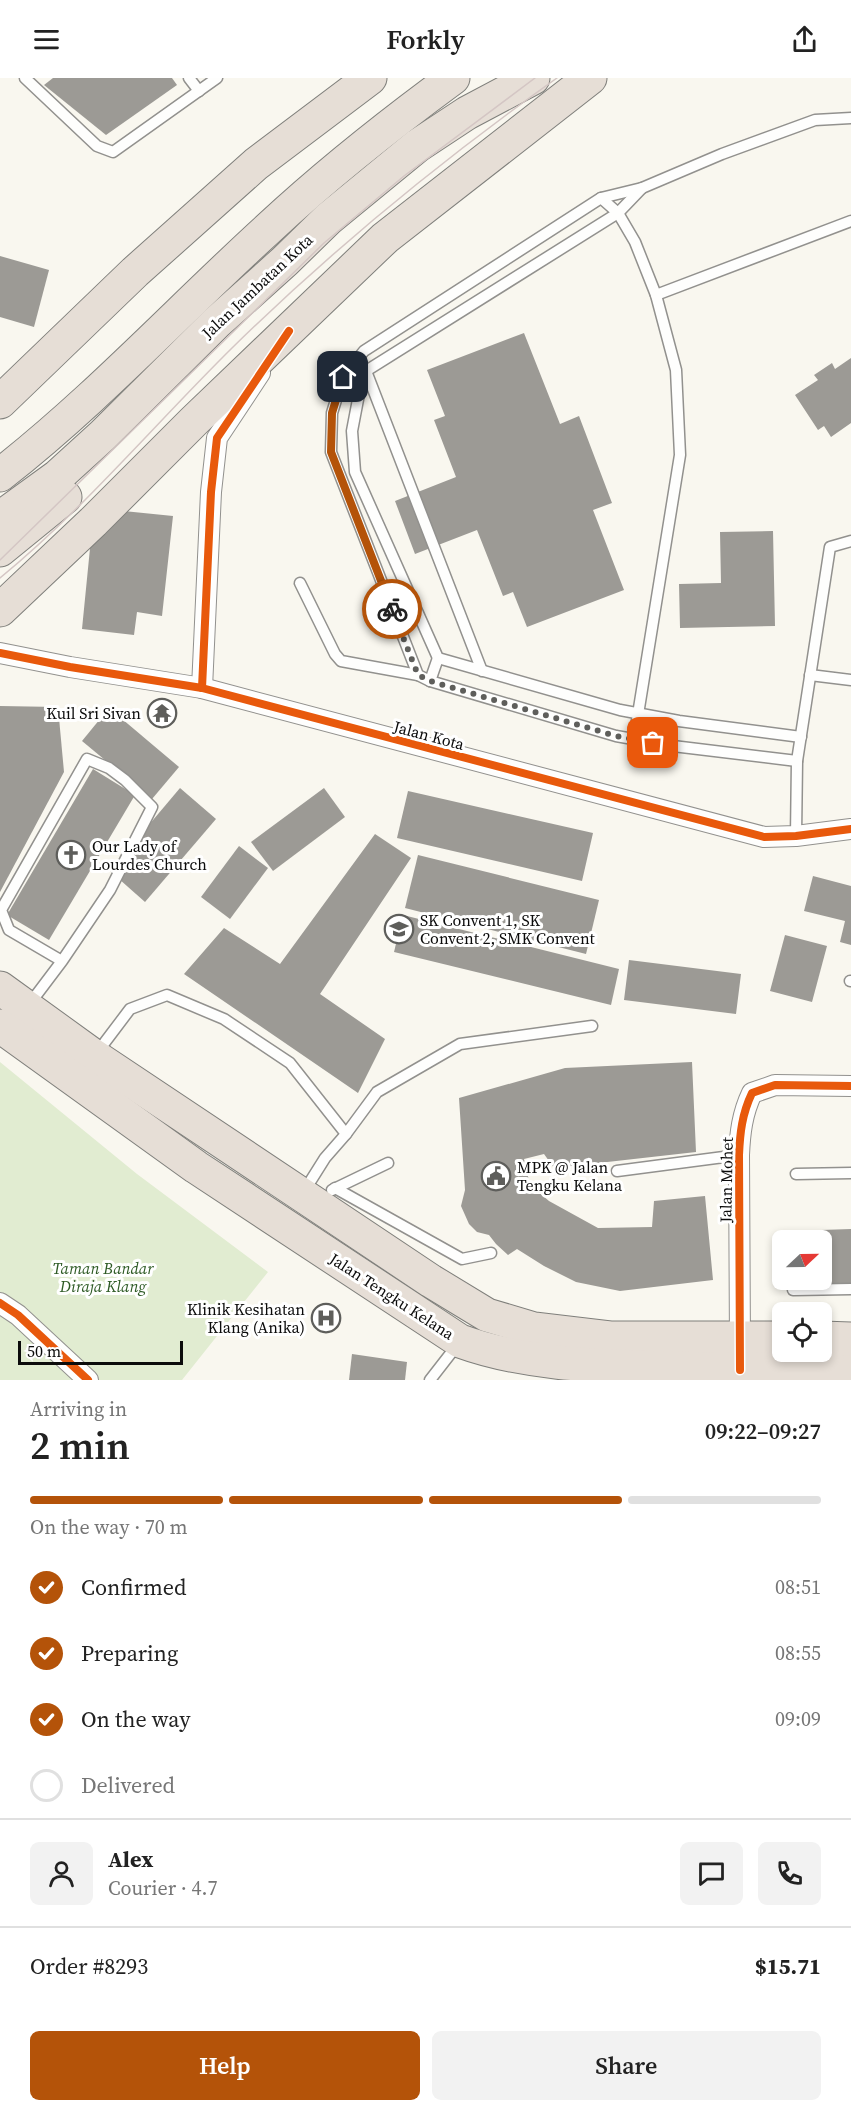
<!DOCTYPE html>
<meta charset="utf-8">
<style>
body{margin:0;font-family:"Source Serif 4",serif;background:#f2f2f2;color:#222;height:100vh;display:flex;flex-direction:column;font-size:22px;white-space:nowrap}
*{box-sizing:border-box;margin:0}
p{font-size:20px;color:#767676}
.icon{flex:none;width:33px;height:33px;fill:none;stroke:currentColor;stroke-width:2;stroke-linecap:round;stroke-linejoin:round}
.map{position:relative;height:1302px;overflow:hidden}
.drawer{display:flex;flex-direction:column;background:#fff;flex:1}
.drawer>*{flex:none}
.needle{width:39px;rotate:68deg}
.fabs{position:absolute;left:772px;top:1152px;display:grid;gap:12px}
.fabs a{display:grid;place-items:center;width:60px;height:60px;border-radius:9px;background:#fff;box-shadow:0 3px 9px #0003;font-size:30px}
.scale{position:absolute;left:18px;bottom:15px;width:165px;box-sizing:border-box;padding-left:6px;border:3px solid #0b0b0b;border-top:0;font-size:16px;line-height:21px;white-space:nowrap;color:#0b0b0b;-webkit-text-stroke:4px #fff;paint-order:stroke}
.pin{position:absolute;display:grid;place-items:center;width:51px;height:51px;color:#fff;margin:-26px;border-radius:12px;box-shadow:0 3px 9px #0006}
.courier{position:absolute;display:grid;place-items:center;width:60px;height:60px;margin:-30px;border:4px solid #b45309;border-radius:50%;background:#fff;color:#222;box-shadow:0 2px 8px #0007}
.head em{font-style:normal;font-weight:600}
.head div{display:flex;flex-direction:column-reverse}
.head{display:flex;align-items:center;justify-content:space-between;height:102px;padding:0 30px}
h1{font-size:39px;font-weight:600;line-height:45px}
.bar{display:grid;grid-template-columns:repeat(4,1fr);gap:9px 6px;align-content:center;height:72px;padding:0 30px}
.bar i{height:8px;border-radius:4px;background:#e0e0e0}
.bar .on{background:#b45309}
.bar p{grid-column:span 4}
.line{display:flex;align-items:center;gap:15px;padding:0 30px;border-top:2px solid #e0e0e0}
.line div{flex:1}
.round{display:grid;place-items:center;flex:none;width:63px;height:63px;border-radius:9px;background:#f2f2f2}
ol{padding:0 30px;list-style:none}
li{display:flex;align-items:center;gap:18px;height:66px}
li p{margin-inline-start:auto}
li .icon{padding:6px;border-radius:50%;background:#b45309;color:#fff;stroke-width:4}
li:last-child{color:#767676}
li i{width:33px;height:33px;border:3px solid #e0e0e0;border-radius:50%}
.primary-button{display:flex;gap:12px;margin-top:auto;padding:12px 30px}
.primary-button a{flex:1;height:69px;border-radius:9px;background:#b45309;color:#fff;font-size:24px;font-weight:600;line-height:69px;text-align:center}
.primary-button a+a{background:#f2f2f2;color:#222}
header{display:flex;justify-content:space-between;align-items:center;height:78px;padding:0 30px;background:#fff;font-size:27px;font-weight:600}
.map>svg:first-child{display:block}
</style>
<header><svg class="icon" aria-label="menu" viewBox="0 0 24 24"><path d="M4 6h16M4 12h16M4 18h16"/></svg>Forkly<svg class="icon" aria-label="share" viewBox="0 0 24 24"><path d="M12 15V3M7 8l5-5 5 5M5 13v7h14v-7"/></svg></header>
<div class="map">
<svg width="851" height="1302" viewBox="0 0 851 1302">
<rect width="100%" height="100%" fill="#f9f7ef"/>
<polygon fill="#e1ecd1" points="0,984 137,1096 268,1194 182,1302 0,1302"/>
<g fill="#9c9a95">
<polygon points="53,0 172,0 177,7 106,57 44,7"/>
<polygon points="0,178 49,192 34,249 0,239"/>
<polygon points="524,255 560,346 579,338 612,425 593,432 624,512 527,549 513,514 503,518 477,452 415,476 395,423 456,399 434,342 445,338 427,292"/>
<polygon points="851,280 851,345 831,359 824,348 818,352 795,317 818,302 814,297 832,285 835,291"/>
<polygon points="94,430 173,438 162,538 137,534 134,557 82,551"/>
<polygon points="773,453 775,548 680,550 679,506 721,505 720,454"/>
<polygon points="0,628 58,629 64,694 0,814"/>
<polygon points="109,630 179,689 152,721 82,663"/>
<polygon points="93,691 135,717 49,862 7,837"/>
<polygon points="180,710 216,741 145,824 110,793"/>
<polygon points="324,710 345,739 273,793 251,764"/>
<polygon points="408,713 593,755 582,803 397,760"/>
<polygon points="375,756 411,780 320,916 385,961 358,1015 184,896 224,850 280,886"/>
<polygon points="239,768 268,790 230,841 201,819"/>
<polygon points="418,777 599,822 586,876 405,830"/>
<polygon points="813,798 851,808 851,867 840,864 845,843 804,833"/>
<polygon points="403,837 619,891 611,927 394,874"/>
<polygon points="785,857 827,868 812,924 770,913"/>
<polygon points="629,882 741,896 736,936 624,922"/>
<polygon points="692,984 696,1074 554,1090 544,1076 524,1081 530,1107 549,1123 598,1150 652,1149 654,1123 705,1118 713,1202 620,1213 576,1204 544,1188 517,1171 508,1177 496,1166 489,1157 477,1154 469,1146 461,1128 465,1112 459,1020 565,990"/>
<polygon points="851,1151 851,1206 823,1207 821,1152"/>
<polygon points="352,1276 407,1284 405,1302 349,1302"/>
</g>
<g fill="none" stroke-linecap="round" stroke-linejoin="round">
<g stroke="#92918e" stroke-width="13">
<g id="lane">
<polyline points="25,0 97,68 113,74 217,0"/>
<polyline points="189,0 199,13"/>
<polyline points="642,110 618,135 366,293 360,311 352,353 355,394 438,580 620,632 679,643 801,659"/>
<polyline points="601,120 618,135 635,164 656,217 676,292 680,377 634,661"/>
<polyline points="656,217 851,143"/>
<polyline points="366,293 482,593"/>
<polyline points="300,505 335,576 341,583 418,597"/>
<polyline points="810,597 851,602"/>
<polyline points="430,603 438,580"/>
<polyline points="797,683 673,668 616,658 430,603 418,597 331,374 332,335 343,299 364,273 601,120 642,110 722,76 815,42 851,40"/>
<polyline points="796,758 797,683 830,469 851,463"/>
<polyline points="850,903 851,903"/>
<polyline points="28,928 62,883 9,852 1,832 87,681 109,690 125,702 152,729 110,812 62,883"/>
<polyline points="96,976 130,931 167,917 224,941 290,985 346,1056 325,1080 303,1115"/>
<polyline points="346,1056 377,1014 460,966 592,948"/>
<polyline points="617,1093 739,1077"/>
<polyline points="796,1096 851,1095"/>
<polyline points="335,1110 462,1181 491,1175"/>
<polyline points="332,1112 388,1085"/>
<polyline points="793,1212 851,1211"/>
<polyline points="430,1302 458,1266"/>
</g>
</g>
<g stroke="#92918e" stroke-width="22">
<g id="street">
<polyline points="0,575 70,589 202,610 764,759 796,758 851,751"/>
<polyline points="202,610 211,414 217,360 260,295"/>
<polyline points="0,1225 18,1237 88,1302"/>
<path d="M 740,1270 L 739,1077 C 740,1055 742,1036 752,1015 L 775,1007 L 851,1008"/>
</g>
</g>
<g stroke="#7f7f7b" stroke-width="35">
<g id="highway">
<polyline points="0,324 135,194 256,86 370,0"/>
<path d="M 0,397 C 96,322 179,232 269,150 C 327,96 389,47 453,0"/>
<polyline points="0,440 58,398 103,357 216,245 285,183 328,141 417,68 467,35 533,0"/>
<polyline points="0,472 65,419"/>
<polyline points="0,532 93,444 194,343 385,160 590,0"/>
<polyline points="0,910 94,978 431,1203 487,1237 534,1251 610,1260 783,1260"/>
<path d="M 0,948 L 196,1089 L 460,1263 C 526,1287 599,1288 668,1290 C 729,1291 790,1292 851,1292"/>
<polyline points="822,1260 851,1261"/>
</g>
</g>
<use href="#lane" stroke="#fefefd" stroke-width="10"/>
<use href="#street" stroke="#fefefd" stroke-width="20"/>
<use href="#highway" stroke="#e6ded6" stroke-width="33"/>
<g stroke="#d4c6c4" stroke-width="1.5">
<polyline points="0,482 324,165 404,98 535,0"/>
<path d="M 0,500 C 84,431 155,346 232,270 C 333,171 442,82 557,0"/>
</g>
<g stroke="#fff" stroke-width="11">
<g id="cycleway">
<polyline points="0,575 70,589 202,610 764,759 796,758 851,751"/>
<polyline points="202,610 211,414 217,360 289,253"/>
<polyline points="0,1225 18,1237 88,1302"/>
<path d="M 740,1292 L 739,1077 C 740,1055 742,1036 752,1015 L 775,1007 L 851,1008"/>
</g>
</g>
<use href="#cycleway" stroke="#e8590c" stroke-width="8"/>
</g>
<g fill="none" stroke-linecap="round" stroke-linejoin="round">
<polyline stroke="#5e5e5b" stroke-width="6" stroke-dasharray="0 10.8" points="392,531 418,597 430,603 616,658 653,665"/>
<polyline stroke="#b45309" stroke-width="8" points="343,299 332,335 331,374 392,531"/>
</g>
<defs>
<g id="temple-ring" transform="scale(1.5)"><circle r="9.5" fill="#fff" stroke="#5e5e5b" stroke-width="1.5"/><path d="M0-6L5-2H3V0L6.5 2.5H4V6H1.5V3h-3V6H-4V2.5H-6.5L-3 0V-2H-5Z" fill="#5e5e5b"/></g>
<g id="church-ring" transform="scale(1.5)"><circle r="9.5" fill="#fff" stroke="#5e5e5b" stroke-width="1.5"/><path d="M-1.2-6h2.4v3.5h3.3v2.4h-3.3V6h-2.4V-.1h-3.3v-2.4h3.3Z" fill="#5e5e5b"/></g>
<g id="school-ring" transform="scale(1.5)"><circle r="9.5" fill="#fff" stroke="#5e5e5b" stroke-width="1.5"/><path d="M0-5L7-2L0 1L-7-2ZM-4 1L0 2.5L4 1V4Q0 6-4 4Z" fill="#5e5e5b"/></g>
<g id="civic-ring" transform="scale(1.5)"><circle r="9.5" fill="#fff" stroke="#5e5e5b" stroke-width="1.5"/><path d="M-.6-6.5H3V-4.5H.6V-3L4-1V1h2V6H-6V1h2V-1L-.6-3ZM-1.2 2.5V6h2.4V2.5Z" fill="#5e5e5b"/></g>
<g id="hospital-ring" transform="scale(1.5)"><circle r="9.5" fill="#fff" stroke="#5e5e5b" stroke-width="1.5"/><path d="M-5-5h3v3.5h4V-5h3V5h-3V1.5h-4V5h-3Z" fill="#5e5e5b"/></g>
</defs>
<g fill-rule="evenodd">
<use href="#temple-ring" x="162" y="635"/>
<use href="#church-ring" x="71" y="777"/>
<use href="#school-ring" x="399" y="851"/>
<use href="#civic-ring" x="496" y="1098"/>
<use href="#hospital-ring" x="326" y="1240"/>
</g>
<g text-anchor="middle" stroke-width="6" stroke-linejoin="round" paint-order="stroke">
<g font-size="16" fill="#0b0b0b" stroke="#fff">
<text transform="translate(257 208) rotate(-43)" y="6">Jalan Jambatan Kota</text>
<text transform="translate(429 657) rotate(15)" y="6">Jalan Kota</text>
<text transform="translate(726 1102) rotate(-89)" y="6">Jalan Mohet</text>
<text transform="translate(392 1218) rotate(33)" y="6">Jalan Tengku Kelana</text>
</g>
<g font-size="16" fill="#0b0b0b" stroke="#fff" text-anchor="start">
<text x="141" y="641" text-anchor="end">Kuil Sri Sivan</text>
<text x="92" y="774">Our Lady of<tspan x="92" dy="18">Lourdes Church</tspan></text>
<text x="420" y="848">SK Convent 1, SK<tspan x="420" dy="18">Convent 2, SMK Convent</tspan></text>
<text x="517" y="1095">MPK @ Jalan<tspan x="517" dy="18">Tengku Kelana</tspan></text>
<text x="305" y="1237" text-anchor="end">Klinik Kesihatan<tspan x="305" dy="18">Klang (Anika)</tspan></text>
</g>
<g font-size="16" font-style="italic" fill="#2d5a24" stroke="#fff">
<text x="103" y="1196">Taman Bandar<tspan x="103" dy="18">Diraja Klang</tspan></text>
</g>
</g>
</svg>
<div class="fabs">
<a><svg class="needle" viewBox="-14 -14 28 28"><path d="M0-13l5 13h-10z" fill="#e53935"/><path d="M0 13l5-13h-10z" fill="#767676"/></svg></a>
<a><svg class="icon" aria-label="locate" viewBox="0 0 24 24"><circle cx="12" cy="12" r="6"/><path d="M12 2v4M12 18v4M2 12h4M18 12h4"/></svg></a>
</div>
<div class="scale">50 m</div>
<div class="pin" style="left:653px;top:665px;background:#ea580c"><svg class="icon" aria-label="bag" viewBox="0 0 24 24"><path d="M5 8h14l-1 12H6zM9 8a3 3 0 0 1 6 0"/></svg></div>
<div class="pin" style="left:343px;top:299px;background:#1f2937"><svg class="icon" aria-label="home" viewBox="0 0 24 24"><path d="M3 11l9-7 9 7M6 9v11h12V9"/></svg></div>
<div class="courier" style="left:392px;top:531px"><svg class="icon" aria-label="bike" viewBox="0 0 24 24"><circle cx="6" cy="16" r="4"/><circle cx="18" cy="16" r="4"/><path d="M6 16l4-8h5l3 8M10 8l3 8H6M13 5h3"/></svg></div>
</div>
<section class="drawer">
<div class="head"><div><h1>2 min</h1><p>Arriving in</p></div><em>09:22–09:27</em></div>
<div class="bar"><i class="on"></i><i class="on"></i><i class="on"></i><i></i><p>On the way · 70 m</p></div>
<ol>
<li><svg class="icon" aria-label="check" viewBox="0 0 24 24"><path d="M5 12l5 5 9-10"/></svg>Confirmed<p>08:51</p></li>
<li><svg class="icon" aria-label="check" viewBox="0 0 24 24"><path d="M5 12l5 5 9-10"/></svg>Preparing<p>08:55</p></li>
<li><svg class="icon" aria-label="check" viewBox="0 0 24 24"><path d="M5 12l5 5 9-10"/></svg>On the way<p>09:09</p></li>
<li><i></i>Delivered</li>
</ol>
<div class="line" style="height:108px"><a class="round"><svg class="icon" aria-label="person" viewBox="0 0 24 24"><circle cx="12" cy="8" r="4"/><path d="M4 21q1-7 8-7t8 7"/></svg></a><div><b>Alex</b><p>Courier · 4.7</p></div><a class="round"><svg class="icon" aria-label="chat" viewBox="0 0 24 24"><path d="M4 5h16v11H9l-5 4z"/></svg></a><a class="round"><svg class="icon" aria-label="phone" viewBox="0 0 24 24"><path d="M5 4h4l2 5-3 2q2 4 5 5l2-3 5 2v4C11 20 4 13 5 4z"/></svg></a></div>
<div class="line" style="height:78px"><div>Order #8293</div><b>$15.71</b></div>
<div class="primary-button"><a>Help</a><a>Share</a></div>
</section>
